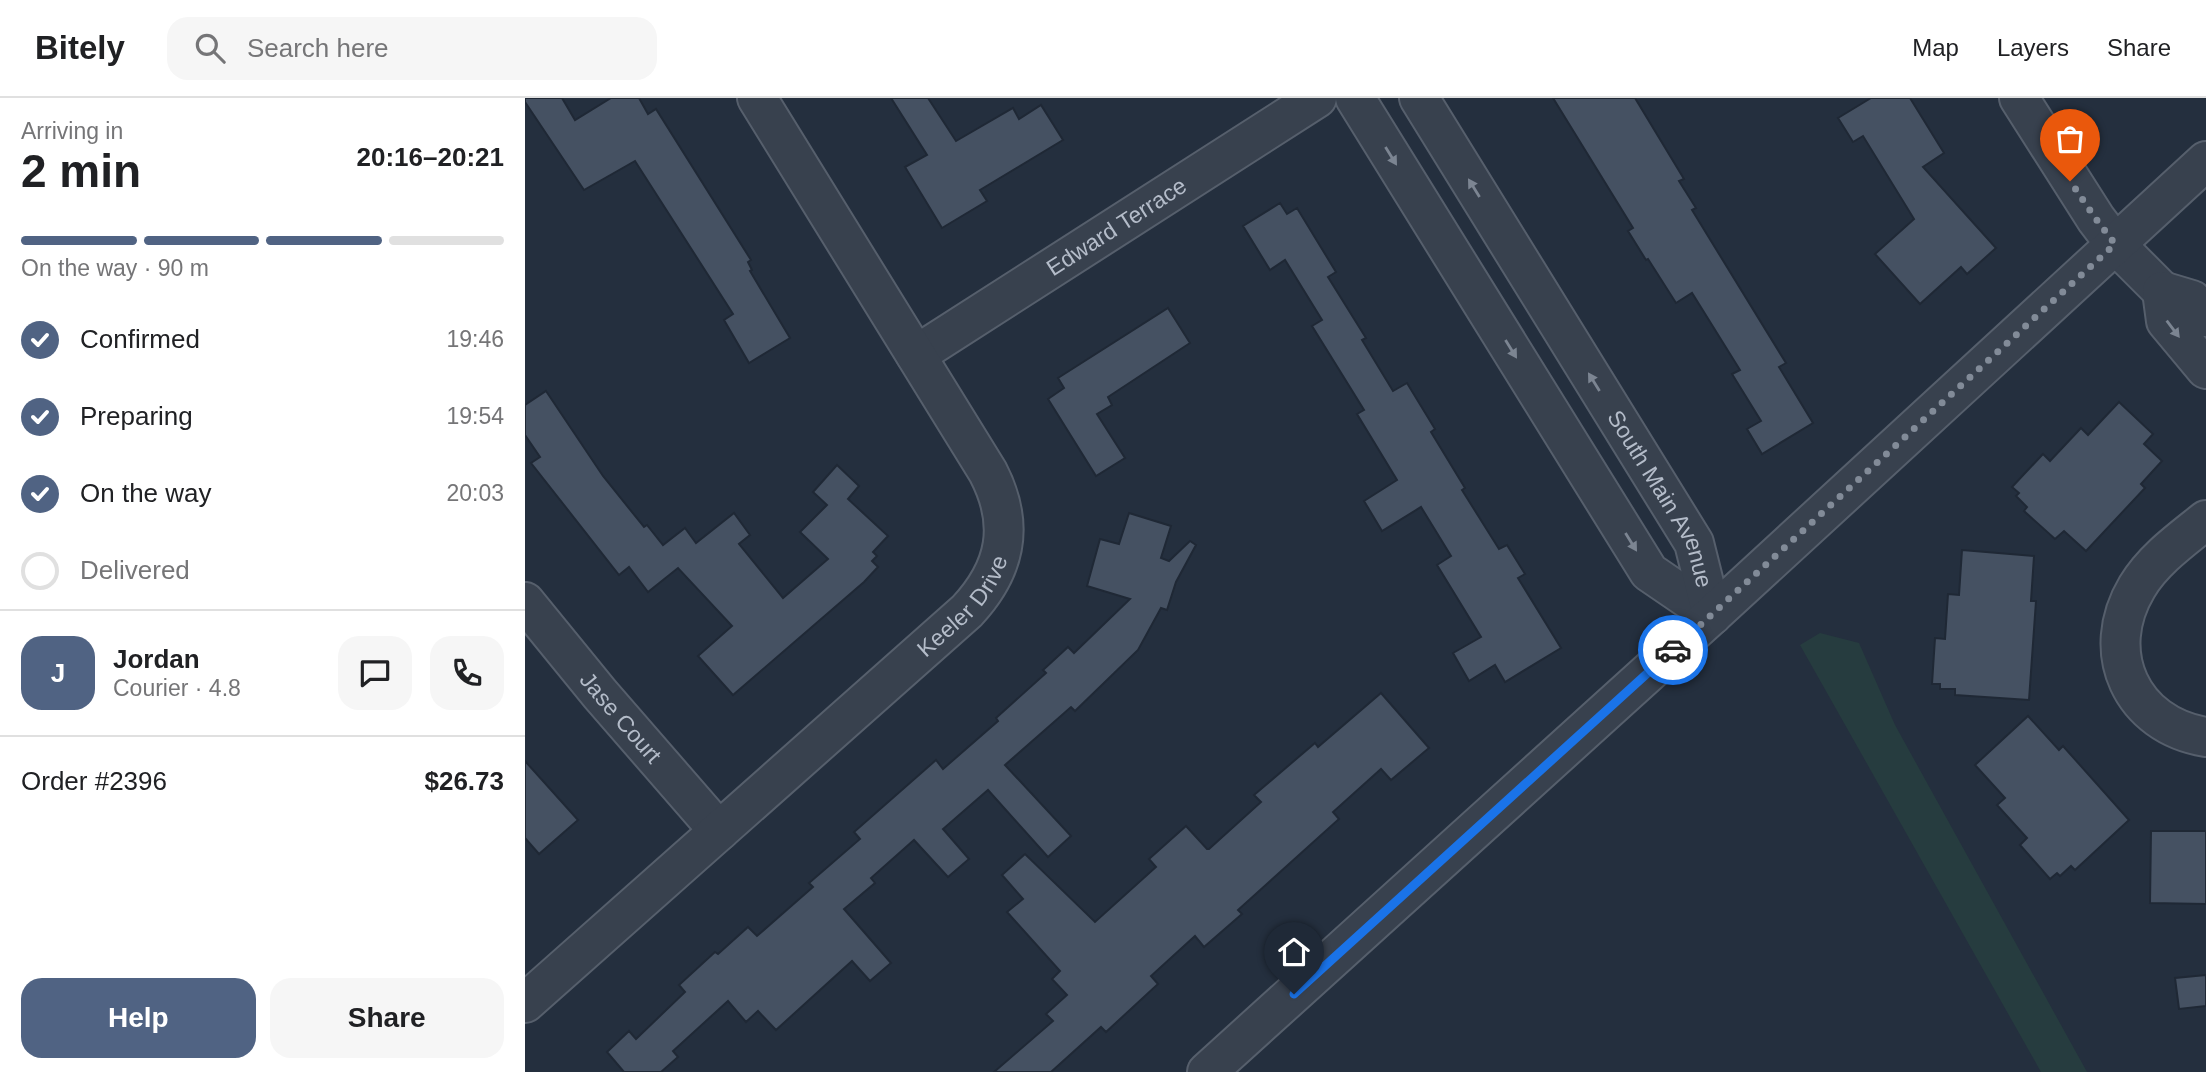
<!DOCTYPE html>
<meta charset="utf-8">
<style>
body{margin:0;font-family:Helvetica,sans-serif;background:#f6f6f6;color:#202124;height:100vh;display:flex;flex-direction:column;font-size:26px;white-space:nowrap}
*{box-sizing:border-box;margin:0}
p{font-size:23px;color:#757577}
.icon{flex:none;width:38px;height:38px;fill:none;stroke:currentColor;stroke-width:2;stroke-linecap:round;stroke-linejoin:round}
.map{position:relative;flex:1;overflow:hidden}
.side{display:flex;flex-direction:column;background:#fff;width:525px}
.side>*{flex:none}
.pin{position:absolute;display:grid;place-items:center;width:60px;height:60px;color:#fff;margin:-72px -30px;border-radius:50% 50% 50% 0;rotate:-45deg;box-shadow:0 0 7px #0007}
.pin .icon{rotate:45deg}
.courier{position:absolute;display:grid;place-items:center;width:70px;height:70px;margin:-35px;border:5px solid #1a73e8;border-radius:50%;background:#fff;color:#222;box-shadow:0 2px 9px #0007}
.summary em{font-style:normal;font-weight:700}
.summary div{display:flex;flex-direction:column-reverse}
.summary{display:flex;align-items:center;justify-content:space-between;height:119px;padding:0 21px}
h1{font-size:46px;font-weight:700;line-height:52px}
.bar{display:grid;grid-template-columns:repeat(4,1fr);gap:10px 7px;align-content:center;height:84px;padding:0 21px}
.bar i{height:9px;border-radius:5px;background:#e0e0e0}
.bar .on{background:#506383}
.bar p{grid-column:span 4}
.line{display:flex;align-items:center;gap:18px;padding:0 21px;border-top:2px solid #e0e0e0}
.line div{flex:1}
.round{display:grid;place-items:center;flex:none;width:74px;height:74px;border-radius:21px;background:#f6f6f6}
ol{padding:0 21px;list-style:none}
li{display:flex;align-items:center;gap:21px;height:77px}
li p{margin-inline-start:auto}
li .icon{padding:7px;border-radius:50%;background:#506383;color:#fff;stroke-width:4}
li:last-child{color:#757577}
li i{width:38px;height:38px;border:4px solid #e0e0e0;border-radius:50%}
.action{display:flex;gap:14px;margin-top:auto;padding:14px 21px}
.action a{flex:1;height:80px;border-radius:21px;background:#506383;color:#fff;font-size:28px;font-weight:700;line-height:80px;text-align:center}
.action a+a{background:#f6f6f6;color:#202124}
header{display:flex;align-items:center;gap:42px;box-sizing:border-box;height:98px;padding:0 35px;background:#fff;border-bottom:2px solid #e0e0e0}
header strong{font-size:33px}
nav{display:flex;gap:38px;margin-inline-start:auto;font-size:24px}
.search{width:490px;height:63px;background:#f6f6f6;display:flex;align-items:center;gap:18px;box-sizing:border-box;padding:0 24px;border-radius:21px;color:#757577;font-size:26px}
main{display:flex;flex:1;min-height:0}
.map>svg:first-child{display:block}
</style>
<header>
<strong>Bitely</strong>
<div class="search"><svg class="icon" aria-label="search" viewBox="0 0 24 24"><circle cx="10" cy="10" r="6"/><path d="M15 15l6 6"/></svg>Search here</div>
<nav><a>Map</a><a>Layers</a><a>Share</a></nav>
</header>
<main>
<section class="side">
<div class="summary"><div><h1>2 min</h1><p>Arriving in</p></div><em>20:16–20:21</em></div>
<div class="bar"><i class="on"></i><i class="on"></i><i class="on"></i><i></i><p>On the way · 90 m</p></div>
<ol>
<li><svg class="icon" aria-label="check" viewBox="0 0 24 24"><path d="M5 12l5 5 9-10"/></svg>Confirmed<p>19:46</p></li>
<li><svg class="icon" aria-label="check" viewBox="0 0 24 24"><path d="M5 12l5 5 9-10"/></svg>Preparing<p>19:54</p></li>
<li><svg class="icon" aria-label="check" viewBox="0 0 24 24"><path d="M5 12l5 5 9-10"/></svg>On the way<p>20:03</p></li>
<li><i></i>Delivered</li>
</ol>
<div class="line" style="height:126px"><b class="round" style="background:#506383;color:#fff">J</b><div><b>Jordan</b><p>Courier · 4.8</p></div><a class="round"><svg class="icon" aria-label="chat" viewBox="0 0 24 24"><path d="M4 5h16v11H9l-5 4z"/></svg></a><a class="round"><svg class="icon" aria-label="phone" viewBox="0 0 24 24"><path d="M5 4h4l2 5-3 2q2 4 5 5l2-3 5 2v4C11 20 4 13 5 4z"/></svg></a></div>
<div class="line" style="height:91px"><div>Order #2396</div><b>$26.73</b></div>
<div class="action"><a>Help</a><a>Share</a></div>
</section>
<div class="map">
<svg width="1681" height="974" viewBox="0 0 1681 974">
<rect width="100%" height="100%" fill="#242f3e"/>
<polygon fill="#263c3f" points="1295,535 1334,545 1370,627 1562,974 1516,974 1275,547"/>
<g fill="#455162" stroke="#1f2835" stroke-width="2">
<polygon points="0,0 37,0 50,22 86,0 114,0 123,16 131,11 226,162 223,164 227,172 225,173 265,240 224,265 199,222 208,216 110,63 59,92 0,4"/>
<polygon points="366,0 403,0 431,43 488,10 494,21 516,7 538,42 455,92 462,103 417,130 380,69 402,57"/>
<polygon points="1028,0 1110,0 1159,81 1154,83 1171,110 1167,112 1261,265 1254,269 1288,325 1237,356 1222,331 1236,323 1207,276 1215,272 1167,195 1151,205 1123,161 1121,162 1103,133 1108,130"/>
<polygon points="1346,0 1385,0 1419,55 1398,69 1471,150 1442,176 1436,169 1395,206 1350,156 1389,121 1338,38 1328,44 1313,20"/>
<polygon points="755,105 762,116 772,110 811,174 803,179 841,240 837,242 868,293 882,285 910,331 906,334 940,390 937,392 974,451 982,447 1000,476 993,480 1036,550 980,584 970,567 944,583 928,555 956,539 912,467 926,458 896,409 857,433 839,403 872,382 832,316 839,312 787,228 797,222 760,162 745,172 718,128"/>
<polygon points="643,210 665,245 583,299 587,307 572,316 600,360 571,378 523,301 539,290 533,280"/>
<polygon points="21,293 78,378 119,429 122,427 138,447 160,430 171,445 209,415 225,437 214,446 258,500 303,461 275,434 302,407 288,394 312,367 334,388 323,401 363,438 348,454 352,458 347,463 353,469 339,484 208,597 173,558 207,528 153,470 123,494 104,469 94,477 6,365 15,359 0,337 0,307"/>
<polygon points="1594,304 1628,336 1619,346 1637,363 1616,386 1620,390 1561,453 1539,433 1530,441 1499,413 1502,409 1491,398 1494,395 1487,389 1518,356 1525,363 1556,330 1563,337"/>
<polygon points="604,415 646,428 636,460 644,463 665,443 671,447 651,484 642,512 636,510 613,552 550,613 546,609 480,667 546,738 523,759 463,692 418,731 444,761 423,779 389,742 346,780 350,785 319,811 366,865 345,883 327,863 251,932 233,913 221,924 203,903 148,953 153,959 136,974 99,974 82,954 104,933 111,941 160,894 154,887 190,854 193,856 223,829 232,838 288,789 284,785 335,741 329,734 411,662 418,671 473,623 471,620 521,575 518,572 543,549 549,555 605,501 562,488 575,441 594,446"/>
<polygon points="1437,452 1509,458 1506,503 1511,503 1504,602 1430,597 1430,591 1415,591 1415,586 1407,586 1410,540 1420,541 1423,496 1434,497"/>
<polygon points="856,595 904,650 866,682 856,671 808,714 814,721 713,812 717,816 679,849 670,838 626,878 633,886 581,934 576,929 526,974 469,974 528,923 521,916 542,897 527,881 535,873 482,814 498,801 477,777 500,756 570,824 631,769 624,761 661,728 682,751 684,751 736,704 729,697 790,645 793,649"/>
<polygon points="1503,618 1534,652 1538,648 1604,722 1550,772 1546,768 1535,778 1532,775 1525,781 1495,747 1502,740 1472,707 1480,700 1450,667"/>
<polygon points="0,663 53,722 14,756 0,740"/>
<polygon points="1626,733 1681,733 1681,806 1625,805"/>
<polygon points="1681,877 1681,908 1654,911 1650,880"/>
</g>
<g fill="none" stroke-linecap="round" stroke-linejoin="round">
<g stroke="#565f6c" stroke-width="42">
<g id="minor">
<polyline points="830,0 1124,474 1187,517"/>
<path id="s1" d="M 894,0 L 1169,445 L 1187,517"/>
<polyline points="1494,0 1571,121 1590,146 1637,193"/>
<polyline points="1681,219 1667,202 1637,193 1641,223 1681,271"/>
<path id="s2" d="M 391,257 L 792,0"/>
<path d="M 1681,422 C 1656,442 1628,462 1612,489 C 1573,554 1606,627 1681,639"/>
<path id="s3" d="M 0,504 L 75,596 L 194,733"/>
<path id="s4" d="M 0,905 L 442,513 C 482,470 490,426 463,374 L 232,0"/>
<polyline points="682,974 1187,517 1681,63"/>
</g>
</g>
<use href="#minor" stroke="#38414e" stroke-width="38"/>
</g>
<defs><path id="oneway-solid" d="M-6-.8H1V-3.2L6.5 0L1 3.2V.8H-6Z" transform="scale(1.75)"/></defs>
<g fill="#7c8592">
<use href="#oneway-solid" transform="translate(866 58) rotate(58)"/>
<use href="#oneway-solid" transform="translate(949 90) rotate(-122)"/>
<use href="#oneway-solid" transform="translate(1648 231) rotate(53)"/>
<use href="#oneway-solid" transform="translate(986 251) rotate(58)"/>
<use href="#oneway-solid" transform="translate(1069 284) rotate(-122)"/>
<use href="#oneway-solid" transform="translate(1106 444) rotate(58)"/>
</g>
<g fill="none" stroke-linecap="round" stroke-linejoin="round">
<polyline stroke="#828b98" stroke-width="7" stroke-dasharray="0 12.6" points="1148,552 1590,146 1571,121 1545,83"/>
<polyline stroke="#1a73e8" stroke-width="9" points="769,896 1148,552"/>
</g>
<g text-anchor="middle" stroke-width="7" stroke-linejoin="round" paint-order="stroke">
<g font-size="23" fill="#b4bcc9" stroke="#1d2633">
<text dy="8" stroke="none"><textPath href="#s2" startOffset="238">Edward Terrace</textPath></text>
<text dy="8" stroke="none"><textPath href="#s1" startOffset="469">South Main Avenue</textPath></text>
<text dy="8" stroke="none"><textPath href="#s4" startOffset="592">Keeler Drive</textPath></text>
<text dy="8" stroke="none"><textPath href="#s3" startOffset="150">Jase Court</textPath></text>
</g>
</g>
</svg>
<div class="pin" style="left:1545px;top:83px;background:#ea580c"><svg class="icon" aria-label="bag" viewBox="0 0 24 24"><path d="M5 8h14l-1 12H6zM9 8a3 3 0 0 1 6 0"/></svg></div>
<div class="pin" style="left:769px;top:896px;background:#1f2937"><svg class="icon" aria-label="home" viewBox="0 0 24 24"><path d="M3 11l9-7 9 7M6 9v11h12V9"/></svg></div>
<div class="courier" style="left:1148px;top:552px"><svg class="icon" aria-label="car" viewBox="0 0 24 24"><path d="M5 17H2v-5l4-1 3-4h7l3 4 3 1v5h-3M9 17h6M6 11h13"/><circle cx="7" cy="17" r="2"/><circle cx="17" cy="17" r="2"/></svg></div>
</div>
</main>
